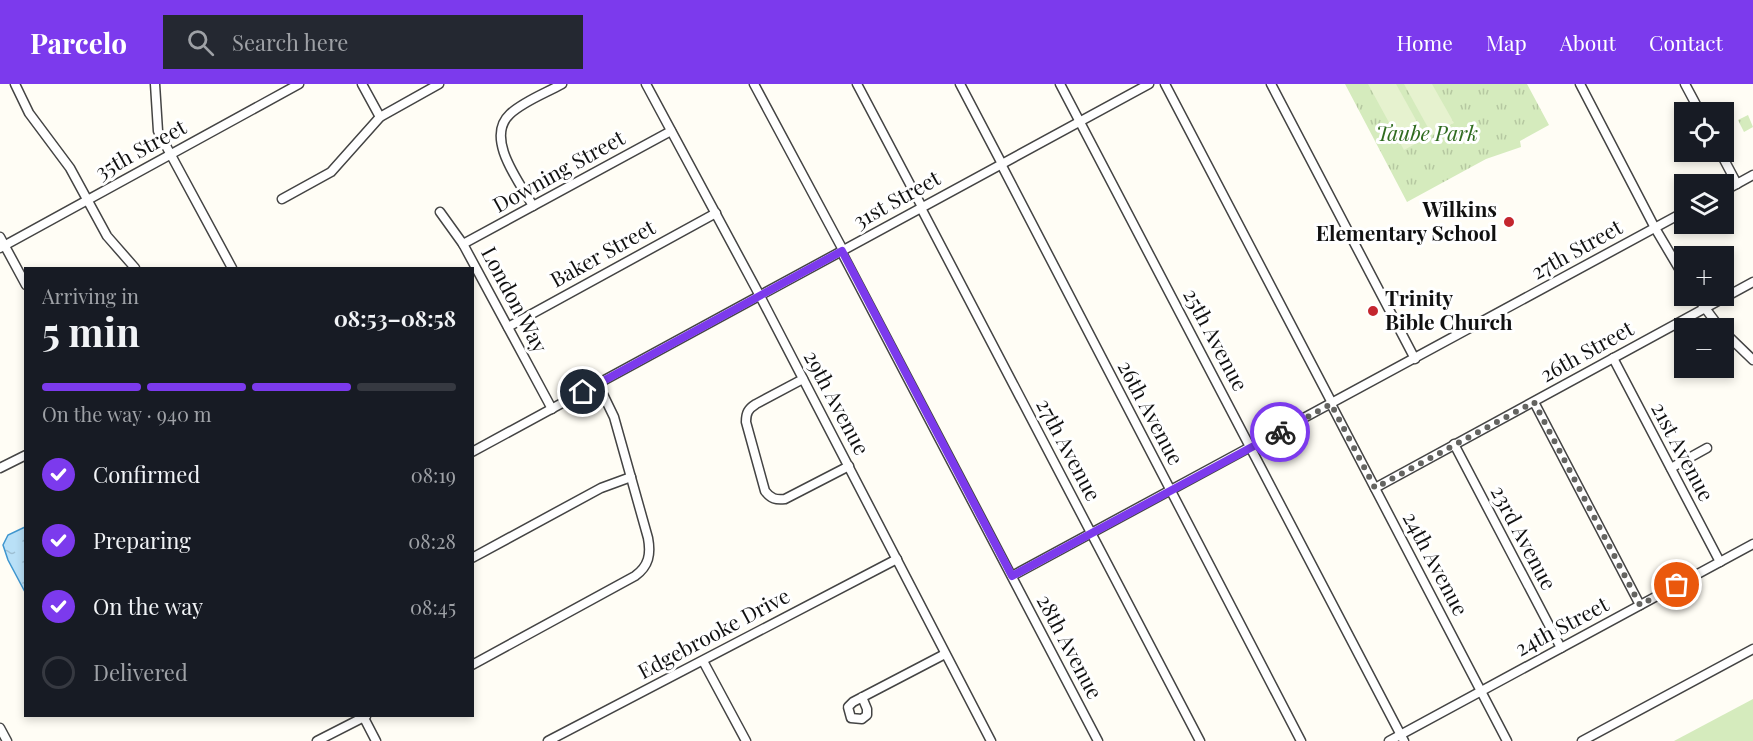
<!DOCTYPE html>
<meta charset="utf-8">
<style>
body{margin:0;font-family:"Playfair Display",serif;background:#242831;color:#f1f3f6;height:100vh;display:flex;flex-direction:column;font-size:22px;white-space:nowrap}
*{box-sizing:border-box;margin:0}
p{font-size:20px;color:#9ea1a6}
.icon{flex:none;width:33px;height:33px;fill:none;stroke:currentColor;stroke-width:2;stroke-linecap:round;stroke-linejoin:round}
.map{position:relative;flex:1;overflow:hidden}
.drawer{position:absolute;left:24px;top:183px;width:450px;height:450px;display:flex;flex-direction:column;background:#171b24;border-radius:0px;box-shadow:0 3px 9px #0003}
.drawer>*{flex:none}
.fabs{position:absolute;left:1674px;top:18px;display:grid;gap:12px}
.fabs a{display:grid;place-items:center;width:60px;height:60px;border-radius:0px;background:#171b24;box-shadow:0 3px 9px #0003;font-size:30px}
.pin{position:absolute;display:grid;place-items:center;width:51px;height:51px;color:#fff;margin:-26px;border:3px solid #fff;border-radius:50%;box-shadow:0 2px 6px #0007}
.courier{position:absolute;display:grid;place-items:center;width:60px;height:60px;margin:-30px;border:4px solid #7c3aed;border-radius:50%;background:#fff;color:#222;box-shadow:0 2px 8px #0007}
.headline em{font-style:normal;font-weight:700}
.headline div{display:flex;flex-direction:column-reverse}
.headline{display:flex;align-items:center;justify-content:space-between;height:102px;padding:0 18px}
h1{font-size:39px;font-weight:700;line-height:45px}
.bar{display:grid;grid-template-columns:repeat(4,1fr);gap:9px 6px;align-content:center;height:72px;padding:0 18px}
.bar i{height:8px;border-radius:4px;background:#363941}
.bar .active{background:#7c3aed}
.bar p{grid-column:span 4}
ol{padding:0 18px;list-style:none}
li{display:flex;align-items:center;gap:18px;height:66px}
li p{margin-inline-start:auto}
li .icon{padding:6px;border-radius:50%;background:#7c3aed;color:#fff;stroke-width:4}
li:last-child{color:#9ea1a6}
li i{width:33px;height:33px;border:3px solid #363941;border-radius:50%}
header{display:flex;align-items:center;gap:36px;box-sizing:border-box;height:84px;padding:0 30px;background:#7c3aed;color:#fff}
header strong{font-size:28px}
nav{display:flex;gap:33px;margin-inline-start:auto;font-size:21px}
.search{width:420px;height:54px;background:#242831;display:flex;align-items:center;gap:15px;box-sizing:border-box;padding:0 21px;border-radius:0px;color:#9ea1a6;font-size:22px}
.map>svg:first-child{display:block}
</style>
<header>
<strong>Parcelo</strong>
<div class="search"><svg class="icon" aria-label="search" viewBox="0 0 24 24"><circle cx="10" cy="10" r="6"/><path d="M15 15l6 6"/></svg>Search here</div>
<nav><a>Home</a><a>Map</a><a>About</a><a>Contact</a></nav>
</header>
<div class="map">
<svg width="1753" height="657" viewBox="0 0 1753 657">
<defs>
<pattern id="park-tufts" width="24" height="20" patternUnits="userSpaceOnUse" patternTransform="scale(1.5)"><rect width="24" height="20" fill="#d5ebbd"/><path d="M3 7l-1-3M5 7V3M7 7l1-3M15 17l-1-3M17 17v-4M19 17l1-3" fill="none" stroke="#b6c8a1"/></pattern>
<pattern id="water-ripples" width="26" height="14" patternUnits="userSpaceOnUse" patternTransform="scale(1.5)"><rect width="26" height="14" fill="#b9e0f7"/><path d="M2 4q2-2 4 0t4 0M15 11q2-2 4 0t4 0" fill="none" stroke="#9ebfd3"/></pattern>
</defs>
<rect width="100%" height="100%" fill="#fffdf5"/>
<polygon fill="#d5ebbd" points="1753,615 1753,657 1674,657"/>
<g fill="url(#park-tufts)">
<polygon points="1345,0 1527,0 1549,41 1520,57 1521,63 1486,75 1407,118"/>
<polygon points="1748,31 1753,43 1744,48 1738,36"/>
</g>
<g fill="#e6f2cf">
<polygon points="1368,0 1396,0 1426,54 1404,66"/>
<polygon points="1404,0 1432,0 1454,39 1432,51"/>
</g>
<polygon fill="url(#water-ripples)" stroke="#3f96cf" stroke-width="1.5" points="25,443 25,508 8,476 3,461 8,451"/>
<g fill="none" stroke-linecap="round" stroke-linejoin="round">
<g stroke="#444" stroke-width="11">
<g id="minor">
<polyline points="15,0 29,29 70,84 107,152 135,184"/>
<polyline points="155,0 158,47 232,184"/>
<polyline points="362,0 380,33"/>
<polyline points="646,0 760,212 991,657"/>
<polyline points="754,0 843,166"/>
<polyline points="857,0 922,123"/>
<polyline points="960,0 1002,80"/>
<polyline points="1060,0 1404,657"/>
<polyline points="1165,0 1332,319"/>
<polyline points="1271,0 1415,275"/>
<polyline points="1580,0 1655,144 1684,193"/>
<polyline points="1685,0 1700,28"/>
<polyline points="1720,68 1737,100"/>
<polyline points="1001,80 1301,657"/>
<polyline points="1724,107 1753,91"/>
<polyline points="282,115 331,88 380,33 439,0"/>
<path d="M 533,122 C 520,99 484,54 510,30 C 524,17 546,9 562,0"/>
<polyline points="921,124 1200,657"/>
<polyline points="440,128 463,160 552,325"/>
<polyline points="0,153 26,201"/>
<polyline points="463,160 671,47"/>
<polyline points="0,164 299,0"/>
<polyline points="841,167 1098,657"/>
<polyline points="1696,212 1720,244"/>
<polyline points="508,243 716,129"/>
<polyline points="1724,248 1753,276"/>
<polyline points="1613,274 1720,478"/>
<path d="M 803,295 L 756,320 C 748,325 746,329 746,338 L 765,407 C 771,415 776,416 785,415 L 849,382"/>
<polyline points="1534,318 1640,521"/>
<polyline points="1331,320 1507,657"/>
<polyline points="1454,360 1561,564"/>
<polyline points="472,368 1149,0"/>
<polyline points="0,384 26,371"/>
<polyline points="1671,384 1707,364"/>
<polyline points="1375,404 1753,198"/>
<polyline points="472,474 601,404 631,393"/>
<polyline points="1012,492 1684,128"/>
<polyline points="703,577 746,657"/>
<path d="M 472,581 L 635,492 C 649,482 651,470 648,454 L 614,333 L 598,300"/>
<polyline points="862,613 867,625 867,631 862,635 851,634 848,623 853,618 945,570"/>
<polyline points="363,632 376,657"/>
<polyline points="0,644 7,657"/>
<polyline points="317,657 366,632"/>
<polyline points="548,657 897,475"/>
<polyline points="1389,657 1753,460"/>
<polyline points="1582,657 1753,565"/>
</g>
</g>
<use href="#minor" stroke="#fff" stroke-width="8"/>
</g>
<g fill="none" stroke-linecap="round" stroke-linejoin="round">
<polyline stroke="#646461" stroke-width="6" stroke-dasharray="0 10.8" points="1280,348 1331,320 1375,404 1534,318 1640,521 1677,501"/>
<polyline stroke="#7c3aed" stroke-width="8" points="583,308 842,167 1012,492 1280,348"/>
</g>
<g fill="#c4262e" stroke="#fff" stroke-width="2">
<circle cx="1509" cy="138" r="6"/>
<circle cx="1373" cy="227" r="6"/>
</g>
<g text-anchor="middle" stroke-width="6" stroke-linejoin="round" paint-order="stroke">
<g font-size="21" font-style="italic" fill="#2f6b1f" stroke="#fff">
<text x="1427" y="57">Taube Park</text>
</g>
<g font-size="21" fill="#111" stroke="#fff">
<text transform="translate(141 66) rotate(-29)" y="7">35th Street</text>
<text transform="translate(559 88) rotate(-29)" y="7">Downing Street</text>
<text transform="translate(897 116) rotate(-29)" y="7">31st Street</text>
<text transform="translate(1577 166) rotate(-29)" y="7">27th Street</text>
<text transform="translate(603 170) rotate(-29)" y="7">Baker Street</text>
<text transform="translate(514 216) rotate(62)" y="7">London Way</text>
<text transform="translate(1215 256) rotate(62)" y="7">25th Avenue</text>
<text transform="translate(1587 268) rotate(-29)" y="7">26th Street</text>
<text transform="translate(836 319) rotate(62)" y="7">29th Avenue</text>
<text transform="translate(1150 329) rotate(62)" y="7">26th Avenue</text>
<text transform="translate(1068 366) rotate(62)" y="7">27th Avenue</text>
<text transform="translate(1682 368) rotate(62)" y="7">21st Avenue</text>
<text transform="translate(1523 454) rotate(62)" y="7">23rd Avenue</text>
<text transform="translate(1435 480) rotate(62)" y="7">24th Avenue</text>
<text transform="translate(1562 543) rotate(-28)" y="7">24th Street</text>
<text transform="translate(714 550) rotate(-28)" y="7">Edgebrooke Drive</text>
<text transform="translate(1069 563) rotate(62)" y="7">28th Avenue</text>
</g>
<g font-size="21" font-weight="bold" fill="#111" stroke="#fff" text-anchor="end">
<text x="1497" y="133">Wilkins<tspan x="1497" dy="24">Elementary School</tspan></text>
<text x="1385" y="222" text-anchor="start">Trinity<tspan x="1385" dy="24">Bible Church</tspan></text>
</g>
</g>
</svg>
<div class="fabs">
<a><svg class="icon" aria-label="locate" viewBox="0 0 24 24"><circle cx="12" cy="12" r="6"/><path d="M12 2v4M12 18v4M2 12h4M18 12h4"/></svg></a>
<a><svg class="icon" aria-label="layers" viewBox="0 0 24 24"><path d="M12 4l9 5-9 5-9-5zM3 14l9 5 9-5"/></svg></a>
<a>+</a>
<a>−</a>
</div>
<div class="pin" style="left:1677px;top:501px;background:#ea580c"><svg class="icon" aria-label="bag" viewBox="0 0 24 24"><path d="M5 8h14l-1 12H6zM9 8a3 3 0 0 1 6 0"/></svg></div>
<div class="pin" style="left:583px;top:308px;background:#1f2937"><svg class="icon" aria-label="home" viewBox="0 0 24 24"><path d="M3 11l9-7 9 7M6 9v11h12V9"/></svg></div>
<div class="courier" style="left:1280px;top:348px"><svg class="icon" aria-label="bike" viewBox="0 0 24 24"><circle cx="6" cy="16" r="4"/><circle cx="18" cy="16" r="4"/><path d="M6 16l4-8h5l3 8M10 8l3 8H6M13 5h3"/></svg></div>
<section class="drawer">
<div class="headline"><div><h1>5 min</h1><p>Arriving in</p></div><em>08:53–08:58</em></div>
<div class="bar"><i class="active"></i><i class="active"></i><i class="active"></i><i></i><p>On the way · 940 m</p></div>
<ol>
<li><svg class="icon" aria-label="check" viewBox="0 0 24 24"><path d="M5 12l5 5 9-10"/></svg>Confirmed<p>08:19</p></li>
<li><svg class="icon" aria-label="check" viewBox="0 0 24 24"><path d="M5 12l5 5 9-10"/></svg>Preparing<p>08:28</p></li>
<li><svg class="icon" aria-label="check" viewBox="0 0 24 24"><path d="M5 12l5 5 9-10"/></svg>On the way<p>08:45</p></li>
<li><i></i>Delivered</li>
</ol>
</section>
</div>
